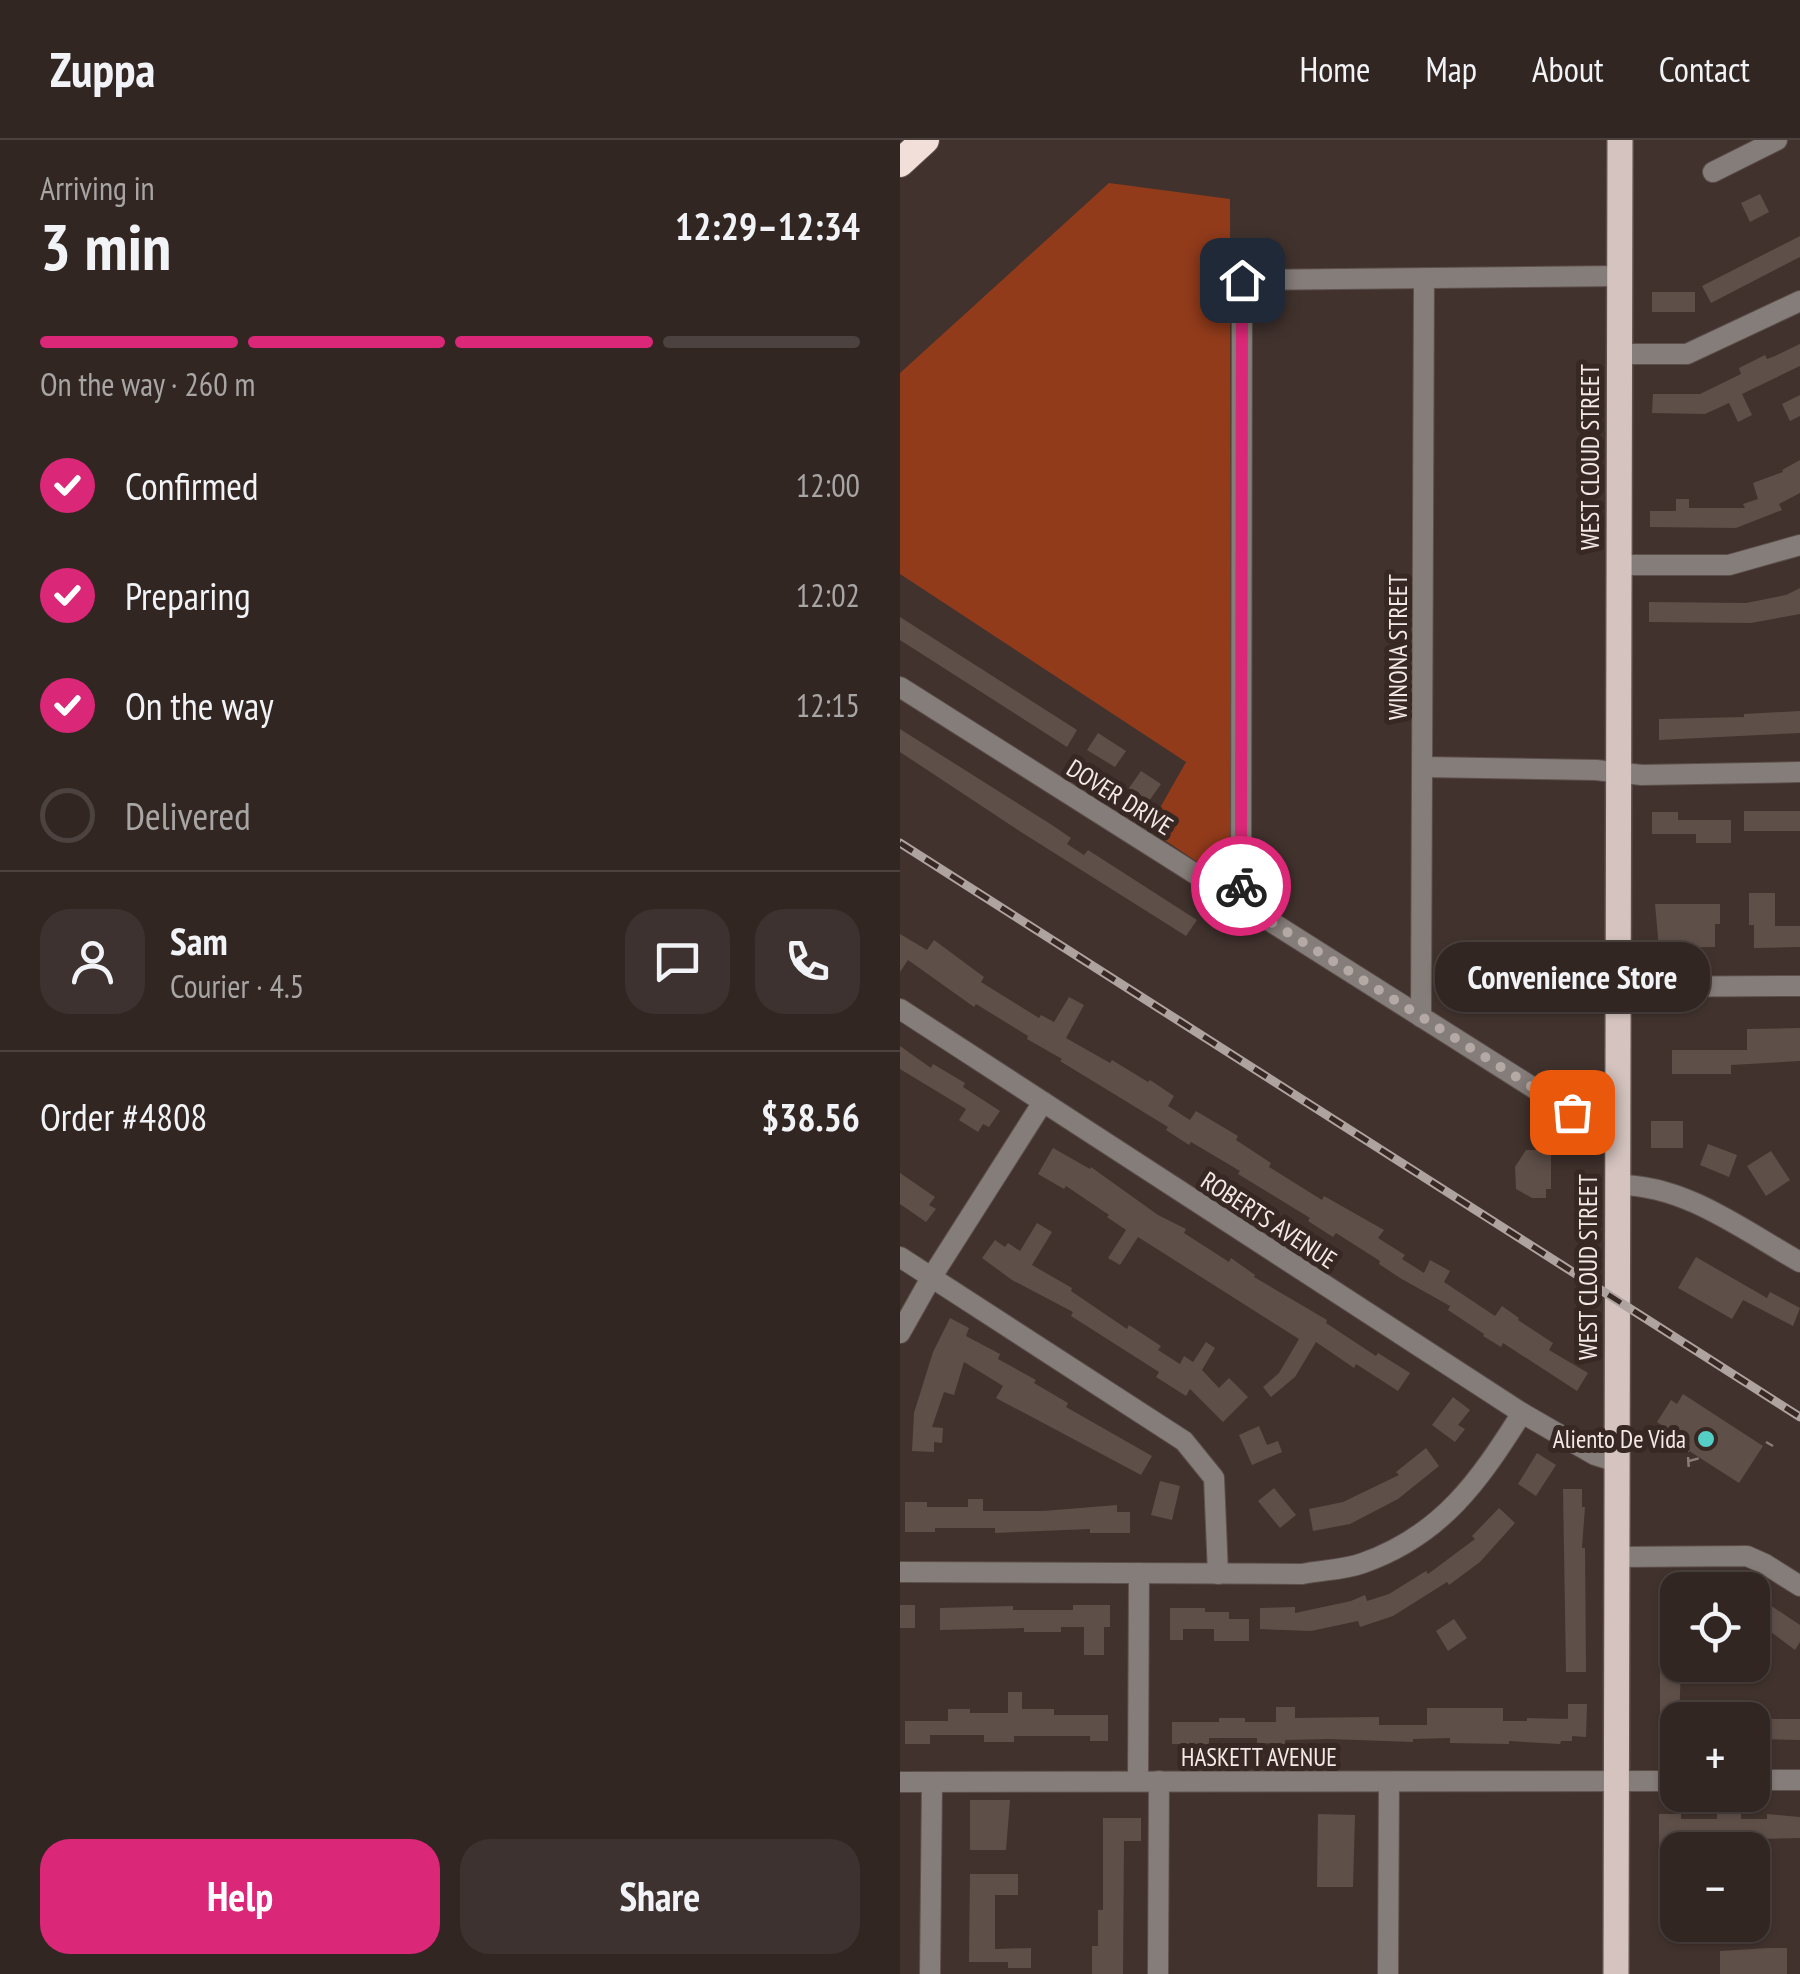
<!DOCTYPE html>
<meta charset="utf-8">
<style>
body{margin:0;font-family:"PT Sans Narrow",sans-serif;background:#3d322f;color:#f1f3f6;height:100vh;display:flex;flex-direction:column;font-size:38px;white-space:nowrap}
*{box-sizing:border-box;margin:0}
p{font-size:32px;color:#a8a5a5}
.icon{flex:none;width:55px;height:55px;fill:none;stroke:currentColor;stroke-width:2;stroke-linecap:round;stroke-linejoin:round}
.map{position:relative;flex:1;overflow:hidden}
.panel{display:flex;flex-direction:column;background:#312622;width:900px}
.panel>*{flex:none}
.fabs{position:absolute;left:760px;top:1432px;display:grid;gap:20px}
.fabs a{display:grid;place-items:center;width:110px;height:110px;border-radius:20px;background:#312622;box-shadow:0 2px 8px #0004,0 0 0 2px #4c4340;font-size:50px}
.pin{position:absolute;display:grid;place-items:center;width:85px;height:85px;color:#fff;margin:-42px;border-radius:20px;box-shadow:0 5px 15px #0006}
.courier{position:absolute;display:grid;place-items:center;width:100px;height:100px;margin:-50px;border:8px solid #db2777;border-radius:50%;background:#fff;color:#222;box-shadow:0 2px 12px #0007}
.bubble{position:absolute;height:70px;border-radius:30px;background:#312622;box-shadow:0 2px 8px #0004,0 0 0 2px #4c4340;font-size:32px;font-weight:800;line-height:70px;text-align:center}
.head em{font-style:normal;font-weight:800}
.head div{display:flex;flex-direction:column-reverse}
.head{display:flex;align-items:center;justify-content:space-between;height:170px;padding:0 40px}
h1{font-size:65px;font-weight:800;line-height:75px}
.bar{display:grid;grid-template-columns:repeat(4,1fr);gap:15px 10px;align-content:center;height:120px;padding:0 40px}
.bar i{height:12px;border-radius:8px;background:#4c4340}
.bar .current{background:#db2777}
.bar p{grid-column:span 4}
.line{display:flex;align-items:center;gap:25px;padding:0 40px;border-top:2px solid #4c4340}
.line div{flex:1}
.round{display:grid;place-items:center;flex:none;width:105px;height:105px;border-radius:30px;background:#3d322f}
ol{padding:0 40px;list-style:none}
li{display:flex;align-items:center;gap:30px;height:110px}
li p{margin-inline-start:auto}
li .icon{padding:10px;border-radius:50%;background:#db2777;color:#fff;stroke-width:4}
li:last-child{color:#a8a5a5}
li i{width:55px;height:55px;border:5px solid #4c4340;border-radius:50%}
.cta{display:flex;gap:20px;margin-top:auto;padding:20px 40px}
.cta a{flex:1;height:115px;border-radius:30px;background:#db2777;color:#fff;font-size:40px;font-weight:800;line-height:115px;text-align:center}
.cta a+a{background:#3d322f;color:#f1f3f6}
header{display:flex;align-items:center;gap:60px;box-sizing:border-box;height:140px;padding:0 50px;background:#312622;border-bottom:2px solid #4c4340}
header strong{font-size:48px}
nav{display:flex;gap:55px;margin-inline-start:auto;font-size:35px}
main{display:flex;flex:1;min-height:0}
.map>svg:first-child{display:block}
</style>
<header>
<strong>Zuppa</strong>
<nav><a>Home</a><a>Map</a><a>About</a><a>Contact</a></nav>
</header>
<main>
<section class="panel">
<div class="head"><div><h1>3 min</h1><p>Arriving in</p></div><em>12:29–12:34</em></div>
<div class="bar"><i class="current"></i><i class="current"></i><i class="current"></i><i></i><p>On the way · 260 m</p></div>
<ol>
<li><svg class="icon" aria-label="check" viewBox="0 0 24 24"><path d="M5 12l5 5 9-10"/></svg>Confirmed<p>12:00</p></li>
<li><svg class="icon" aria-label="check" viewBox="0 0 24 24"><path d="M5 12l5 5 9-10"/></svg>Preparing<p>12:02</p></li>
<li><svg class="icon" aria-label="check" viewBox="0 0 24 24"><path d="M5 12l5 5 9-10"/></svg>On the way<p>12:15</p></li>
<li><i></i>Delivered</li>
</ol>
<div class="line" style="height:180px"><a class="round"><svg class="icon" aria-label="person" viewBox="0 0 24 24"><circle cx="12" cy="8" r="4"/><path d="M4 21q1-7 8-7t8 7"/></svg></a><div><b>Sam</b><p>Courier · 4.5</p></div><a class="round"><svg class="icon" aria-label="chat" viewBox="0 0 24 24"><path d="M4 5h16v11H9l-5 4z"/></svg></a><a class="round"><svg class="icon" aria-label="phone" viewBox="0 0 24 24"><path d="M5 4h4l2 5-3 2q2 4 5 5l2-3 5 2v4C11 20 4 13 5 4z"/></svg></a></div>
<div class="line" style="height:130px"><div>Order #4808</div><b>$38.56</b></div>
<div class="cta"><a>Help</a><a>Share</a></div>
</section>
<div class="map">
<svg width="900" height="1834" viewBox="0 0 900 1834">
<rect width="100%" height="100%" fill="#41322d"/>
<polygon fill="#913b1b" points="209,43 330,59 331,727 324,733 314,733 248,689 286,622 0,434 0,233"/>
<g fill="#5f4f49">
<polygon points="860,54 869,72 850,82 841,63"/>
<polygon points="900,96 900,117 811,163 802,146"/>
<rect x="752" y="152" width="43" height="20"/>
<polygon points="900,204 900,226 842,254 852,275 838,282 829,263 805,274 752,273 753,254 800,254 841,234 839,228 865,215 867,219 875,216"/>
<polygon points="900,255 900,276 890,281 882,264"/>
<polygon points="900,320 900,353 879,364 882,370 836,388 750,387 750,371 776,371 776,359 789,359 789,368 845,368 843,364 858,359 853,343 883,332 882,330"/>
<polygon points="900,448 900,474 851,483 749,482 749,462 846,463 886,455"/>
<polygon points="0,477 177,590 167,607 0,500"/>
<polygon points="900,571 900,593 759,600 759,579 844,577 844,574"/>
<polygon points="0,589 155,687 171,698 167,704 184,715 188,710 297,780 286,796 121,692 0,612"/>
<polygon points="198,593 226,611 215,627 187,610"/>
<polygon points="241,631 261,644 249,661 229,648"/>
<rect x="844" y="671" width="56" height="20"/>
<polygon points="752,672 778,672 778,680 831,680 831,703 796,703 796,694 752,694"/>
<polygon points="849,753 875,753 875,786 900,786 900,807 854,808 854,785 849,785"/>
<polygon points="755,764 820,764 820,784 815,784 815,807 759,808"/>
<polygon points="0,794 27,810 34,800 84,837 81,842 139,878 141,875 154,882 169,857 184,865 166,898 210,923 212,920 248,942 250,940 274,956 268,966 290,980 296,971 338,996 336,1000 371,1023 369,1027 422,1060 424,1056 484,1090 478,1098 505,1115 502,1119 524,1133 530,1120 550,1131 544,1142 595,1176 602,1166 619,1178 618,1180 653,1203 649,1210 688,1233 677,1251 603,1203 601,1207 583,1196 584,1194 548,1170 550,1166 500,1138 479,1124 480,1121 436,1093 433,1097 408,1081 410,1078 338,1034 340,1031 291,1002 289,1005 266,990 268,987 160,921 162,919 127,899 128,896 76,864 74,867 8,820 0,832"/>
<polygon points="900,888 900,921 831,925 831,934 772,934 772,910 847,910 847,889"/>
<polygon points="0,906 31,928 33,924 65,943 63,947 100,971 89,987 83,984 78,992 59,980 66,969 0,929"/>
<rect x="751" y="981" width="32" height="27"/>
<polygon points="808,1004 837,1015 829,1037 800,1025"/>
<polygon points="153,1008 190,1029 191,1027 258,1075 286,1089 284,1093 329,1122 331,1118 355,1135 354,1137 427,1180 426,1183 476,1216 478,1213 510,1233 498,1251 456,1224 454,1228 416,1202 395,1237 371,1257 363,1247 379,1233 399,1199 238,1097 220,1125 208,1118 226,1090 207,1077 209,1075 166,1046 164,1049 138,1034"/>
<polygon points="626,1010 645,1010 645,1014 651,1014 651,1049 646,1049 646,1058 632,1058 616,1049 615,1027"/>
<polygon points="871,1011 890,1040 866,1056 847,1026"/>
<polygon points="0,1033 35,1057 29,1065 36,1069 26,1082 0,1064"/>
<polygon points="137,1083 152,1092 132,1125 172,1148 171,1151 227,1189 229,1185 261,1206 258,1210 280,1224 284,1216 293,1222 306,1202 315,1208 302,1230 319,1248 329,1238 348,1257 323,1282 290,1249 286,1256 256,1237 259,1232 171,1176 173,1172 112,1140 82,1118 95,1100 105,1107 108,1103 120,1111"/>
<polygon points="796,1117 867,1158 870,1152 900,1168 893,1186 843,1160 832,1179 778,1148"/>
<polygon points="50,1178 69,1188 66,1196 100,1214 98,1219 136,1240 134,1243 168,1263 166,1267 252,1316 241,1335 96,1258 103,1246 64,1222 54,1255 44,1252 32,1287 43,1288 42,1303 34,1302 34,1312 12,1311 14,1273 33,1212"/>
<polygon points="783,1254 863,1306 839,1343 783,1307 780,1312 756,1297 763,1286 757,1282 771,1260 777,1264"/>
<polygon points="553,1257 570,1270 558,1285 565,1289 555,1302 532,1285"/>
<polygon points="359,1286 367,1305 378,1301 382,1312 352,1325 339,1295"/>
<polygon points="526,1308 539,1326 498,1359 450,1384 413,1391 409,1369 443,1362 499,1335 496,1332"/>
<polygon points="637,1313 656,1325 636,1356 618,1344"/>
<polygon points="260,1341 280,1346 272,1380 251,1375"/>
<polygon points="374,1348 396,1375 380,1388 358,1361"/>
<polygon points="663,1349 682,1349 682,1367 685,1367 682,1408 685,1408 686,1532 666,1532"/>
<polygon points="68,1359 83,1359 83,1371 143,1371 217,1365 217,1372 230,1372 230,1393 190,1393 190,1389 95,1393 95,1388 35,1388 35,1392 5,1392 5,1362 27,1362 27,1367 68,1367"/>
<polygon points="599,1368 615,1383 580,1422 549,1445 547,1442 493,1476 460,1487 458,1481 411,1491 360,1489 360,1468 395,1467 395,1473 451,1461 465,1455 467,1461 489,1454 526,1431 528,1434 575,1399 572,1396"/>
<polygon points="760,1447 778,1447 778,1529 781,1529 778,1602 760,1602"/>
<polygon points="852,1453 900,1485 900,1502 895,1510 852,1478"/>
<rect x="0" y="1465" width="15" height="23"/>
<polygon points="173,1465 210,1465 210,1487 204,1487 204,1515 184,1515 184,1487 161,1487 161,1492 124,1492 124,1488 40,1490 40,1468 113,1466 113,1470 173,1470"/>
<polygon points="270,1468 305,1468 305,1472 329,1472 329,1479 349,1479 349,1501 314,1501 314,1489 283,1489 283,1500 270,1500"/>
<polygon points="554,1479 567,1498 548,1511 536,1491"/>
<polygon points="108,1552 122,1552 122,1569 154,1569 154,1575 208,1575 208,1601 190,1601 190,1596 114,1596 114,1602 84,1602 84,1595 30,1595 30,1604 5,1604 5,1581 48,1581 48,1569 70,1569 70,1573 108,1573"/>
<polygon points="668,1564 687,1564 686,1597 672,1596 672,1601 661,1601 660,1604 609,1601 609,1604 550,1603 550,1598 513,1599 513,1602 429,1599 385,1600 385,1604 357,1603 357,1598 309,1598 309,1604 272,1604 272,1582 319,1582 319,1578 345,1578 345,1582 376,1582 376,1567 395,1567 395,1578 479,1577 479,1585 527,1585 527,1568 603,1568 603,1581 627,1581 627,1578 668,1579"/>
<polygon points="852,1573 870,1573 870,1579 900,1579 900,1600 854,1599"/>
<polygon points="70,1660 110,1660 106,1710 70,1710"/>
<polygon points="418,1674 455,1675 453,1747 417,1747"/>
<polygon points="759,1674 781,1674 781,1679 817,1679 817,1674 841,1674 841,1679 867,1679 867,1674 900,1677 900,1698 781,1701 778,1718 759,1718"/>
<polygon points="203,1678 241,1678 241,1701 224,1701 223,1834 192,1834 192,1806 198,1806 198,1770 203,1770"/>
<polygon points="70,1734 118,1734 118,1755 95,1755 95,1809 131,1808 131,1828 108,1828 108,1822 69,1822"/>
<polygon points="868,1808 887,1808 887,1834 820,1834 820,1811"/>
</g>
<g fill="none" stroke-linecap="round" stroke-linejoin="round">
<g stroke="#5d4f4b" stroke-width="22">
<g id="minor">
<polyline points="813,32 877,0"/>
<polyline points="720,214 787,214 900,161"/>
<polyline points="720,425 829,425 900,405"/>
<polyline points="0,547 719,1002"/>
<polyline points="523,627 696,630 742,635 900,632"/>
<polyline points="341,763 342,140 720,136"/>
<polyline points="718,847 900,846"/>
<polyline points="0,869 622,1273 695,1315 717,1322"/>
<polyline points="521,877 524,138"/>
<path d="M 719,1045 C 785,1045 843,1090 900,1122"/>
<polyline points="0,1117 284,1301 314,1338 318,1434"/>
<polyline points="0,1193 31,1138 143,962"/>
<polyline points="716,1417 847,1416 865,1424 900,1446"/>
<path d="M 0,1432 L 402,1434 C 421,1430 444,1430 463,1423 C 542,1395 579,1341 622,1273"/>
<polyline points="852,1640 900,1640"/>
<polyline points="238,1641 239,1433"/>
<polyline points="0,1642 778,1641"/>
<polyline points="30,1834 32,1642"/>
<polyline points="258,1834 259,1641"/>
<polyline points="488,1834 489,1642"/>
</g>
</g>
<g stroke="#5d4f4b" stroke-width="28">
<polyline id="major" points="716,1834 720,0"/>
</g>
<g stroke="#5d4f4b" stroke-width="30">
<polyline id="highway" points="0,23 25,0"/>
</g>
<g stroke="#897c78" stroke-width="2.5" stroke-dasharray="10 5" stroke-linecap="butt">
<polyline points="787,1302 789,1331"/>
<polyline points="866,1302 873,1306"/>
<polyline points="789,1321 800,1318"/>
</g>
<use href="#minor" stroke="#857d7a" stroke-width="20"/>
<use href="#major" stroke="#d4c3be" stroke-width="25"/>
<use href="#highway" stroke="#f3dfd9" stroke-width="28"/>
<g stroke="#afa39f" stroke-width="9">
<polyline id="rail" points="0,703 900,1277"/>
</g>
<use href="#rail" stroke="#372823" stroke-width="5" stroke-dasharray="15" stroke-linecap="butt"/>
</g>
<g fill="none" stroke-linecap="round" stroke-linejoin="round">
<polyline stroke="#b5a9a5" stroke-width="10" stroke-dasharray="0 18" points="341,746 341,763 672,972"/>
<polyline stroke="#db2777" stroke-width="12" points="341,746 342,140"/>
</g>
<circle fill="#55cec6" stroke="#372823" stroke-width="4" cx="806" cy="1299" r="10"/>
<g text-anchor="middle" stroke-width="10" stroke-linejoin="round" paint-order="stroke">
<g font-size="25" fill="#f3e9e6" stroke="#372823">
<text transform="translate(690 317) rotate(-90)" y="9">WEST CLOUD STREET</text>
<text transform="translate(498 507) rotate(-90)" y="9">WINONA STREET</text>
<text transform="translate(220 657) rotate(32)" y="9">DOVER DRIVE</text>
<text transform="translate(369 1080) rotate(33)" y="9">ROBERTS AVENUE</text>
<text transform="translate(688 1127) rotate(-90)" y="9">WEST CLOUD STREET</text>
<text x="359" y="1626">HASKETT AVENUE</text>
</g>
<g font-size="25" fill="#f3e9e6" stroke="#372823" text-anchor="end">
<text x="786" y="1308">Aliento De Vida</text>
</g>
</g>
</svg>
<div class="fabs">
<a><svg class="icon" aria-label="locate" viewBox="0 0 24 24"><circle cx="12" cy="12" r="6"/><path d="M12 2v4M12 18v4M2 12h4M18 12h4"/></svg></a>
<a>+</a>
<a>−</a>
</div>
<div class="pin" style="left:672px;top:972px;background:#ea580c"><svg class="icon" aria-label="bag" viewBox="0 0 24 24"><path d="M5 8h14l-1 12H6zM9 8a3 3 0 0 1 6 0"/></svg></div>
<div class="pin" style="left:342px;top:140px;background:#1f2937"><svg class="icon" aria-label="home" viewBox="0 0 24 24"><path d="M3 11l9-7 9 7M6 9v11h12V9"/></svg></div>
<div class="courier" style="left:341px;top:746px"><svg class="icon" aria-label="bike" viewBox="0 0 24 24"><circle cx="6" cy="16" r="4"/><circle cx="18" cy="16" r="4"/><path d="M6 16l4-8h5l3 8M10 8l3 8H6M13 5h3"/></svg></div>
<div class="bubble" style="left:535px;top:802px;width:275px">Convenience Store</div>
</div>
</main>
